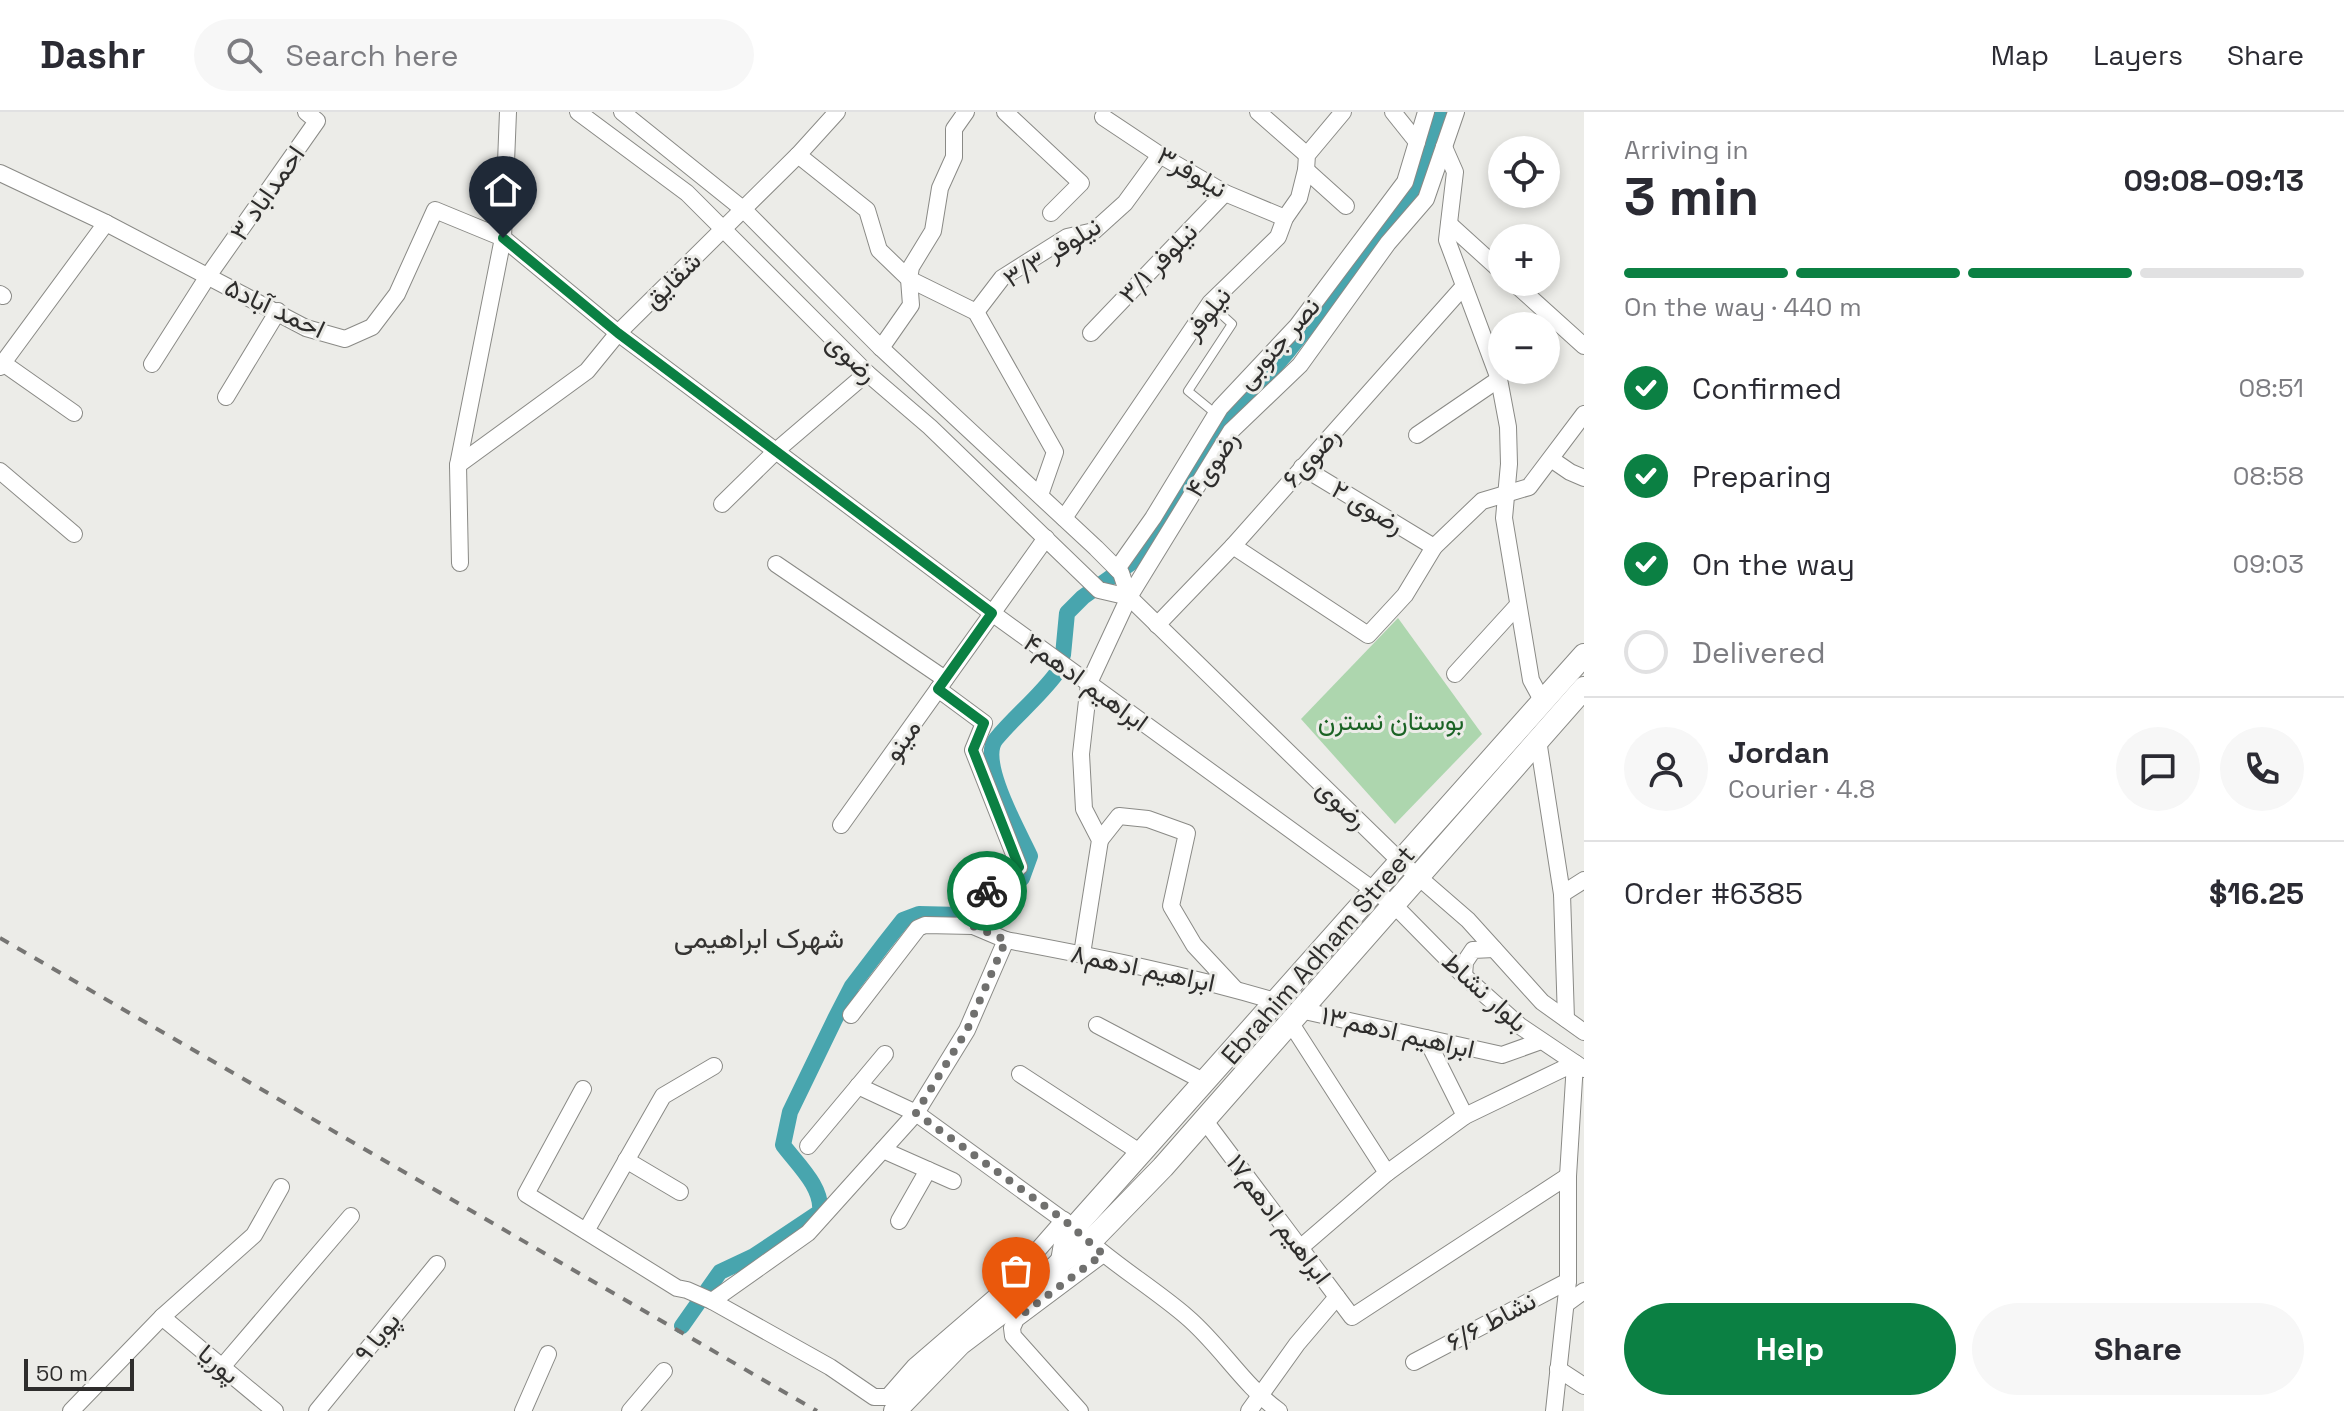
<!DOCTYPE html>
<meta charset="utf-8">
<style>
body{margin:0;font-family:"Space Grotesk",Vazirmatn,sans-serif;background:#f7f7f7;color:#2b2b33;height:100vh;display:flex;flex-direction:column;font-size:30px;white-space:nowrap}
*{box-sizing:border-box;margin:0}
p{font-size:26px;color:#7c7c81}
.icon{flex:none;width:44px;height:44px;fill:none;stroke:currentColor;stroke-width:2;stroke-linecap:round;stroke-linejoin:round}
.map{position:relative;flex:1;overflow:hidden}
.details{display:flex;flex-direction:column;background:#fff;width:760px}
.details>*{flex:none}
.tools{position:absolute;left:1488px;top:24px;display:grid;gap:16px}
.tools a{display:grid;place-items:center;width:72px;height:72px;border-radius:50%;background:#fff;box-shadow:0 4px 12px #0003;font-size:40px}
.scale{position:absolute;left:24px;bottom:20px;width:110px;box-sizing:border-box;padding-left:8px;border:4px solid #2e2d2c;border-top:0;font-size:22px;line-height:28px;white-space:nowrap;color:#2e2d2c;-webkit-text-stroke:6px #ecece8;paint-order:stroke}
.pin{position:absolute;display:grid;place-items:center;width:68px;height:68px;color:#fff;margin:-82px -34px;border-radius:50% 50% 50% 0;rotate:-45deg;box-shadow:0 0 8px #0007}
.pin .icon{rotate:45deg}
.courier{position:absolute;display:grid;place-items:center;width:80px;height:80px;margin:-40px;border:6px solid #0b8043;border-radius:50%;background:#fff;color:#222;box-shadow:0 2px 10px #0007}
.headline em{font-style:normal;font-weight:600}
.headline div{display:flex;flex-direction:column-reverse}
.headline{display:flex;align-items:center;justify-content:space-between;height:136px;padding:0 40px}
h1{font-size:52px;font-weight:600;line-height:60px}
.bar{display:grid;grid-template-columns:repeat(4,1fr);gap:12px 8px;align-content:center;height:96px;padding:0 40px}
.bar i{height:10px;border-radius:6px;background:#e1e1e2}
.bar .active{background:#0b8043}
.bar p{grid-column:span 4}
.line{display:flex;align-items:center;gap:20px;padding:0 40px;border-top:2px solid #e1e1e2}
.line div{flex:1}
.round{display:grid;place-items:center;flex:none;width:84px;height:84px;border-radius:42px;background:#f7f7f7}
ol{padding:0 40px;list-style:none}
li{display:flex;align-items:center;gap:24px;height:88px}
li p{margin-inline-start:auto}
li .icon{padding:8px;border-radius:50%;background:#0b8043;color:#fff;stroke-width:4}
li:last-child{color:#7c7c81}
li i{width:44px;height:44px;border:4px solid #e1e1e2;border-radius:50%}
.button{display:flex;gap:16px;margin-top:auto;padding:16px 40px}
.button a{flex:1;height:92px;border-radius:48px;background:#0b8043;color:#fff;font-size:32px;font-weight:600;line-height:92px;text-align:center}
.button a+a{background:#f7f7f7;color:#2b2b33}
header{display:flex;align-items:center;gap:48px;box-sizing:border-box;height:112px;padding:0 40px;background:#fff;border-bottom:2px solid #e1e1e2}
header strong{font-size:38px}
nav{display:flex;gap:44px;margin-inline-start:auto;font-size:28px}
.search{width:560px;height:72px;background:#f7f7f7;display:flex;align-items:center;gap:20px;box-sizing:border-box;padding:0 28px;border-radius:44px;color:#7c7c81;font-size:30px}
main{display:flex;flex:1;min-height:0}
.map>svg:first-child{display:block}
</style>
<header>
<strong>Dashr</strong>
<div class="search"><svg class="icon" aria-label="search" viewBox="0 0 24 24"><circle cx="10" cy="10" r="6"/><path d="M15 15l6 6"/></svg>Search here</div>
<nav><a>Map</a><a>Layers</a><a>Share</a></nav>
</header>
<main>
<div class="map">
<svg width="1584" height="1299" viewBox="0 0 1584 1299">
<rect width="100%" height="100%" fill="#ecece8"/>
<polygon fill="#add6ae" points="1398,506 1482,622 1395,712 1301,607"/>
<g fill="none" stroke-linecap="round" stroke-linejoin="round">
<g stroke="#48a5ae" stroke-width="16">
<polyline points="1063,543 1067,501 1083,485 1131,451 1157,422 1226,312 1289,238 1414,82 1440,0"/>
<path d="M 983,801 L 1022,766 L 1030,744 C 1019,720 978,649 996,627 C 1015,604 1038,586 1056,562"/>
<path d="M 682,1214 L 720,1160 L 754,1144 L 820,1100 C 823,1075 797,1052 783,1033 L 790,1000 L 835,907 L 852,874 L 884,832 L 903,808 L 919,802 L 961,803"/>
</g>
<g stroke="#8a8a86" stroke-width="10">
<polyline id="lane" points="1210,192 1232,212 1188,279 1216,302"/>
</g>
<g stroke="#8a8a86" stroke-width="18">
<g id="street">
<polyline points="508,0 503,126 618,221 992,501 1394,793 1464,864 1520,914 1584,957"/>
<polyline points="578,0 687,81 867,261 930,315 1099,478 1129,485"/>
<polyline points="622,0 744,98 881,236 1096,436 1121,461 1129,485 1400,749 1468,808 1542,890 1584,920"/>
<polyline points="966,0 954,17 954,45 940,76 933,119 911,155 909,167 976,200 1055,340 1040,383"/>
<polyline points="1005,0 1081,71 1051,101"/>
<polyline points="1258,0 1307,43"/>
<polyline points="1393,0 1417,30"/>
<polyline points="1103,5 1160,43 1225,81 1285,106"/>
<polyline points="1444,35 1455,60 1447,128 1499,267 1508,315 1509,352 1504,406 1531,568 1543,590"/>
<polyline points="798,43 867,98 879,138 909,167 911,193 881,236"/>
<polyline points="1306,58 1346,94"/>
<polyline points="0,61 106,111 306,216 345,227 372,215 397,182 435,98 503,126 458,353 460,451"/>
<polyline points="1449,112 1502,160"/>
<polyline points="1513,170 1584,234"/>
<polyline points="0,182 3,184"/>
<polyline points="976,200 1002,166 1067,125 1094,119 1125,91 1160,43"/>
<polyline points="1091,221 1225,81"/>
<polyline points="3,251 74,301"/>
<polyline points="152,252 208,164 317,9 306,0"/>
<polyline points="0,255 106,111"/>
<polyline points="226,285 278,199"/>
<polyline points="1417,323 1499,267"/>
<polyline points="1551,347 1570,360 1584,366"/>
<polyline points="458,353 587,259 618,221 798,43 837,0"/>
<polyline points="1302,355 1434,435"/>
<polyline points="0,359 74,422"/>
<polyline points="722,392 777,338 867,261"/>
<polyline points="1064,406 1210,191 1278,125 1285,106 1299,86 1306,58 1307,43 1343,0"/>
<polyline points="1233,434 1368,523 1405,483 1434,435 1482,389 1529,375 1584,302"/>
<polyline points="776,452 945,567"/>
<polyline points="1117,457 1153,406 1220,296 1297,214 1405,70 1426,0"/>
<polyline points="1157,513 1233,434 1464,174"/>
<polyline points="1455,562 1517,494"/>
<polyline points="1538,628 1562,782 1566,907"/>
<polyline points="841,713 1046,426"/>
<polyline points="1100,728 1119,704 1148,707 1187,721 1171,794 1194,833 1235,877"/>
<polyline points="1562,782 1584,768"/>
<path d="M 1006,828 C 1097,845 1189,863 1278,890"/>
<polyline points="1082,842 1100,728 1084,697 1081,642 1089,571 1129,485 1231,319 1300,253 1388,131 1426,87 1456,0"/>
<polyline points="1464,864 1465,850 1473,838 1494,837"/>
<polyline points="1300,898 1502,943 1541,929"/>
<polyline points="851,903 918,816 925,813 973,814"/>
<polyline points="1290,910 1387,1061"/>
<polyline points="1097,913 1205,970"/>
<polyline points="1426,926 1465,1004"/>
<polyline points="1020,962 1141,1041"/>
<path d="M 858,974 L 916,1001 L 1074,1116 C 1109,1150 1151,1174 1187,1205 C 1221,1234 1243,1273 1279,1299"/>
<polyline points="583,977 526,1082 677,1176 687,1178 712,1189 830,1255 874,1285 888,1285 915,1254 1002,1179 1064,1108"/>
<polyline points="1205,1009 1352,1205 1568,1064"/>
<polyline points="808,1034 885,942"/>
<polyline points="883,1038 953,1069"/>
<polyline points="626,1048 680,1080"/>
<polyline points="899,1109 928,1058"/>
<polyline points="586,1119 663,984 714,954"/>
<polyline points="1300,1136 1387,1061 1465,1004 1575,951 1568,1064 1568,1169 1554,1299"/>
<polyline points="712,1189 808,1121 916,1001 967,918 1006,828 973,814 972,791 1019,755 973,638 984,611 938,577"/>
<polyline points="1566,1192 1584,1179"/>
<polyline points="162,1205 275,1299"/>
<polyline points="1414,1250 1568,1169"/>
<polyline points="222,1255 351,1104"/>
<polyline points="1558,1257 1584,1274"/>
<polyline points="71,1299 162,1205 254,1123 281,1075"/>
<polyline points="317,1299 437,1152"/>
<polyline points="523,1299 548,1242"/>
<polyline points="630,1299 664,1259"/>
<polyline points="1080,1299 1013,1224 1012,1216 1016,1207 1103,1142"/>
<polyline points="1249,1299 1297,1232 1337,1185"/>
</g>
</g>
<g stroke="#8a8a86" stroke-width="24">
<g id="secondary">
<polyline points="1062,1149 1065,1132 1074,1116 1584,543"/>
<polyline points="895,1299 960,1232 1039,1172 1062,1149 1089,1131 1163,1055 1584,576"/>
</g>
</g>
<use href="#lane" stroke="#fff" stroke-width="8"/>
<use href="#street" stroke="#fff" stroke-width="16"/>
<use href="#secondary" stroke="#fff" stroke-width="22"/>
<polyline stroke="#767573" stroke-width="4" stroke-dasharray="10 10" stroke-linecap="butt" points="0,826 817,1299"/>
</g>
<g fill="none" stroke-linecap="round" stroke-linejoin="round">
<polyline stroke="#70706e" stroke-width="8" stroke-dasharray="0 14.4" points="987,779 972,791 973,814 1006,828 967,918 916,1001 1064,1108 1103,1142 1016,1207"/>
<polyline stroke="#0b8043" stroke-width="10" points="503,126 618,221 992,501 938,577 984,611 973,638 1019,755 987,779"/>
</g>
<g text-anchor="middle" stroke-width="6" stroke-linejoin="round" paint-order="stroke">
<g font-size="26" fill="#2e2d2c" stroke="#ecece8">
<text transform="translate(1192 60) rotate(30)" y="9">نیلوفر۳</text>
<text transform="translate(267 81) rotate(-55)" y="9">احمداباد ۳</text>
<text transform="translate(1052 140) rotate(-32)" y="9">نیلوفر ۳/۳</text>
<text transform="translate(1158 151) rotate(-46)" y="9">نیلوفر ۳/۱</text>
<text transform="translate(672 168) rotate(-44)" y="9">شقایق</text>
<text transform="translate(275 196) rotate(25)" y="9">احمد آباد۵</text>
<text transform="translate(1207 201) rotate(-51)" y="9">نیلوفر</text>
<text transform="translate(1278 231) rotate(-49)" y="9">نصر جنوبی</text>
<text transform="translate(852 246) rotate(44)" y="9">رضوی</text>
<text transform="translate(1311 345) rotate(-48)" y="9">رضوی۶</text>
<text transform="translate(1212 352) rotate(-56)" y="9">رضوی۴</text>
<text transform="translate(1368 395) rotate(31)" y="9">رضوی ۲</text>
<text transform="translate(1086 570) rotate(36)" y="9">ابراهیم ادهم۴</text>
<text transform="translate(902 628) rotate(-55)" y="9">مینو</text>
<text transform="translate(1342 692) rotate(44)" y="9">رضوی</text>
<text transform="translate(1318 843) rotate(-49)" y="9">Ebrahim Adham Street</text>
<text transform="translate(1143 856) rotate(12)" y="9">ابراهیم ادهم۸</text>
<text transform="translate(1485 880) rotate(42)" y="9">بلوار نشاط</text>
<text transform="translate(1398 920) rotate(13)" y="9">ابراهیم ادهم۱۳</text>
<text transform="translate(1279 1107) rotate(53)" y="9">ابراهیم ادهم۱۷</text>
<text transform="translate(1491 1209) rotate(-28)" y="9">نشاط ۶/۶</text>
<text transform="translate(377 1225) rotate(-51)" y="9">پویا ۹</text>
<text transform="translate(219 1252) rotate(40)" y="9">پوریا</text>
</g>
<g font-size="26" fill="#1b6325" stroke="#ecece8">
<text x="1391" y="618">بوستان نسترن</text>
</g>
<g font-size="28" fill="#353432" stroke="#ecece8">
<text x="759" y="836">شهرک ابراهیمی</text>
</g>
</g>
</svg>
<div class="tools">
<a><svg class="icon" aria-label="locate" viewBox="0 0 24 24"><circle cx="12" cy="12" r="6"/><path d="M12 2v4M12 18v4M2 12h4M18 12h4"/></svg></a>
<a>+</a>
<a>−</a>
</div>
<div class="scale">50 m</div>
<div class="pin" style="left:1016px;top:1207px;background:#ea580c"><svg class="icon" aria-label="bag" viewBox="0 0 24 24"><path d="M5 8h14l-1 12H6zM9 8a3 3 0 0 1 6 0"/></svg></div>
<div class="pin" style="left:503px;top:126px;background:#1f2937"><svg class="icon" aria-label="home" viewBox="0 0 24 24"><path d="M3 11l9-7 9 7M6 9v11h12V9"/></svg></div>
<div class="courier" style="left:987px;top:779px"><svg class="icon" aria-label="bike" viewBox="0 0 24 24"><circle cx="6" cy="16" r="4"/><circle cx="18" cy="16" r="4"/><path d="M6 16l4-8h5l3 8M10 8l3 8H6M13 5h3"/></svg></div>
</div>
<section class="details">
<div class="headline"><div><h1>3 min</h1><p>Arriving in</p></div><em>09:08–09:13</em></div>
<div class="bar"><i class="active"></i><i class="active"></i><i class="active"></i><i></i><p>On the way · 440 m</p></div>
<ol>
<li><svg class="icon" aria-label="check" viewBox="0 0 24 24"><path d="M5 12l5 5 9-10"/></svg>Confirmed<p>08:51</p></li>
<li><svg class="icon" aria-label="check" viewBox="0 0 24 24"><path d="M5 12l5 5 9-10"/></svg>Preparing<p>08:58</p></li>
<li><svg class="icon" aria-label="check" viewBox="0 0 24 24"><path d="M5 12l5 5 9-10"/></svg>On the way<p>09:03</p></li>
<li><i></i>Delivered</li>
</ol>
<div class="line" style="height:144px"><a class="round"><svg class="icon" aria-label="person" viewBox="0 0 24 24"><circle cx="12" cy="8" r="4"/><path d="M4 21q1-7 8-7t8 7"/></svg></a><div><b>Jordan</b><p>Courier · 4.8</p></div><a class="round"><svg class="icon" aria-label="chat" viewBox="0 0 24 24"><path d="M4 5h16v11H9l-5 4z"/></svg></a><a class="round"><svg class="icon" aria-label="phone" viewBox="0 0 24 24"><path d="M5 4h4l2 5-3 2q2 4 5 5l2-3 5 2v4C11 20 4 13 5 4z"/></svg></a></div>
<div class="line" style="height:104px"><div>Order #6385</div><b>$16.25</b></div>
<div class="button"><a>Help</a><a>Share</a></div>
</section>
</main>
